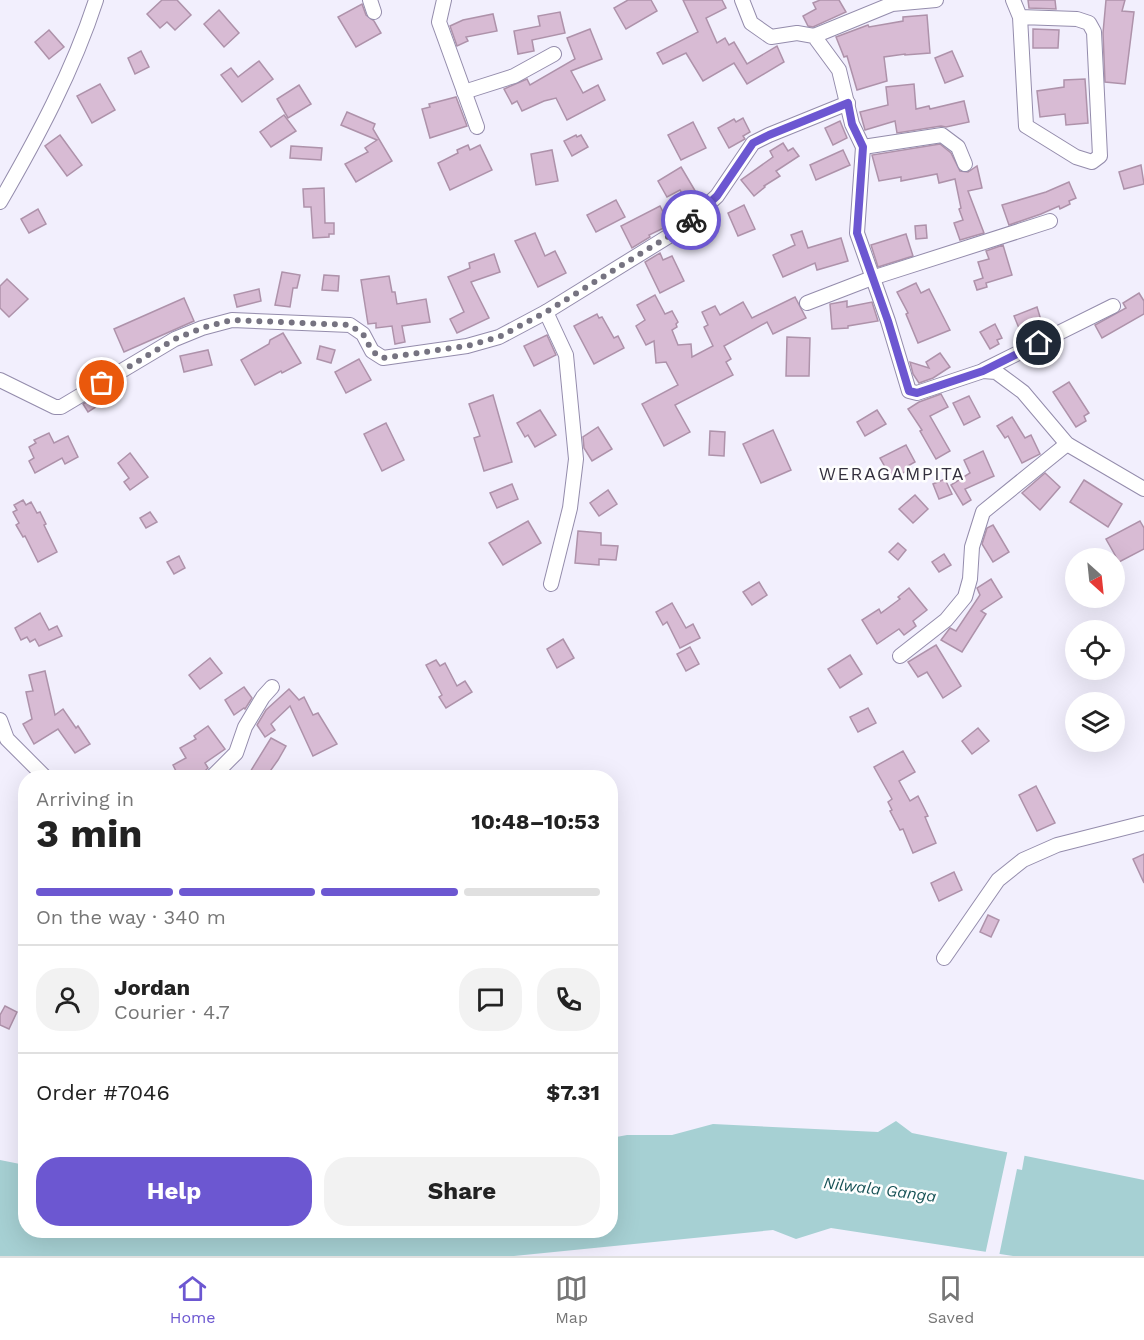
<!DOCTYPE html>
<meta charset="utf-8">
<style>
body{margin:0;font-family:"Work Sans",sans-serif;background:#f2f2f2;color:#222;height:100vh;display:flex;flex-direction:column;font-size:22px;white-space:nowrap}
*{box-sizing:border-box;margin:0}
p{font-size:20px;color:#767676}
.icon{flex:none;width:33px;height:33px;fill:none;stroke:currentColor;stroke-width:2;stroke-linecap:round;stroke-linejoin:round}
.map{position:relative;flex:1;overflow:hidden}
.panel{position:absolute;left:18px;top:770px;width:600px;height:468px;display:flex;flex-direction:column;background:#fff;border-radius:24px;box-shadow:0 6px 24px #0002}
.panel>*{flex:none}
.needle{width:39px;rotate:153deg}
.fabs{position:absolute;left:1065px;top:548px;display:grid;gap:12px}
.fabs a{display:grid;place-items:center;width:60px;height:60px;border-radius:50%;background:#fff;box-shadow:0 6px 24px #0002;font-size:30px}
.pin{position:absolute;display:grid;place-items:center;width:51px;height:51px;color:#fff;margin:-26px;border:3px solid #fff;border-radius:50%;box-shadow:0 2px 6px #0007}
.courier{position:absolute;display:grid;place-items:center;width:60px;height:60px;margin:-30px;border:4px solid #6c57d1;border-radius:50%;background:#fff;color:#222;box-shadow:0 2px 8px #0007}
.head em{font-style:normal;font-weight:700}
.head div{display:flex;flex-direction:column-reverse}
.head{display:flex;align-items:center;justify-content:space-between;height:102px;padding:0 18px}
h1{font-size:39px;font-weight:700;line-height:45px}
.bar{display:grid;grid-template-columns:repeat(4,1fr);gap:9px 6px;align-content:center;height:72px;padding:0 18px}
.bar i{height:8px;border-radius:4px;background:#e0e0e0}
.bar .on{background:#6c57d1}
.bar p{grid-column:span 4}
.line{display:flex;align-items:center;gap:15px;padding:0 18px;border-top:2px solid #e0e0e0}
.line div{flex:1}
.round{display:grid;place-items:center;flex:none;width:63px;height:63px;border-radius:24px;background:#f2f2f2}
.action{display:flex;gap:12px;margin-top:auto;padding:12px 18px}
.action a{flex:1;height:69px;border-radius:24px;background:#6c57d1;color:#fff;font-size:24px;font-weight:700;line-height:69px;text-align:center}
.action a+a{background:#f2f2f2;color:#222}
.dock{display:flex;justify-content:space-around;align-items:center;height:84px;border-top:2px solid #e0e0e0;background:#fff;font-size:16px;color:#767676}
.dock a{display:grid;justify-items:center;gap:3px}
.dock .on{color:#6c57d1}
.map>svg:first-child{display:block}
</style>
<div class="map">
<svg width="1144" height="1256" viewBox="0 0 1144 1256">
<rect width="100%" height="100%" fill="#f2effd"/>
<polygon fill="#a6d0d3" points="896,1121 912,1133 1144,1180 1144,1256 1013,1256 831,1228 796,1239 773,1230 514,1256 0,1256 0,1160 25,1165 26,1230 610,1230 611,1138 627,1135 672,1135 713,1124 878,1132"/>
<polygon fill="#f2effd" points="1008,1149 1025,1153 1022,1170 1017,1169 999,1256 985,1255"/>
<g fill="#d8bbd4" stroke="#ae92aa" stroke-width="1.5">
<polygon points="162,0 177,0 191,15 175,30 167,22 160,28 147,14"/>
<polygon points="628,0 651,0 657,11 626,29 614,8"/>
<polygon points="683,0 722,0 726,8 706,18 717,43 725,38 729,45 734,42 747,64 777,46 784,62 747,84 734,63 703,81 686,53 663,64 657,53 698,32"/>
<polygon points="820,0 839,0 846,12 813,27 808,26 803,16 816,9 813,3"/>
<polygon points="1028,0 1055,0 1056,9 1029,8"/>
<polygon points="1106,0 1125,0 1122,11 1134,12 1125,84 1105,82 1103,33"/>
<polygon points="362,4 366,15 374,21 381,33 356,47 338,17"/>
<polygon points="219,10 239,33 224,47 204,24"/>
<polygon points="560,12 565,33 532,40 534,51 518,54 514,31 540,26 538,16"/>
<polygon points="493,14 497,31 466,37 468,41 457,46 450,26 463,20"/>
<polygon points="927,15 930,53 905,55 905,54 884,57 887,81 857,90 847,56 844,57 836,37 868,25 869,27 903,21 903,17"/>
<polygon points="590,29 602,59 571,71 583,93 598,85 605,100 567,120 556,98 544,101 522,111 517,101 512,104 504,89 527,79 530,85 575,59 567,38"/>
<polygon points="1033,29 1059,30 1058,48 1033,48"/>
<polygon points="49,30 64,47 49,59 35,42"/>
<polygon points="141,51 149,67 135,74 128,58"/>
<polygon points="952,51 963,76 945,83 935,58"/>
<polygon points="259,61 273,79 242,102 221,75 231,68 238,77"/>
<polygon points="1085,79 1088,123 1066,125 1065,114 1040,117 1037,91 1064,87 1064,80"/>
<polygon points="100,84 115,110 92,123 77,96"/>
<polygon points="914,84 916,109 929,106 930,109 964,101 969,122 946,127 941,126 897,133 895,121 865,130 860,112 888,105 886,87"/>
<polygon points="299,85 311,104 288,118 277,99"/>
<polygon points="456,97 467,126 430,138 422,109 430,107 429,104"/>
<polygon points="347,112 375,124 373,129 392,161 356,182 345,164 368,152 365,148 377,140 341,125"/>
<polygon points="284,115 296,131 271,147 260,132"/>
<polygon points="743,118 750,132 743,136 745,139 729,148 718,128 734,119 736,122"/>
<polygon points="840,121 847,138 833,145 825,128"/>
<polygon points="693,122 706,148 681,160 668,135"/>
<polygon points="60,135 82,165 67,176 45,146"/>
<polygon points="576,135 577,137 581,135 588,147 572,156 564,141"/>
<polygon points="783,143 788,151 793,148 799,156 776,171 780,176 764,186 765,187 754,196 741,180 773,157 770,151"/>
<polygon points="940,144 951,153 960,171 968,172 977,166 982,188 968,191 984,233 960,240 954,223 963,220 959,209 961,208 955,179 939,183 937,174 901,181 901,177 879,181 872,155"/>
<polygon points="468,145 470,150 480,145 492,170 450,190 438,163 458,153 457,150"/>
<polygon points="291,146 322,148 321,160 290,158"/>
<polygon points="552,150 558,181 536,185 531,154"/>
<polygon points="843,150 850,165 816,180 810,165"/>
<polygon points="1141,165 1144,184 1124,189 1119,172"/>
<polygon points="681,167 697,194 686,200 680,190 667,197 658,181"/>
<polygon points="1069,182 1076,198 1069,201 1070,204 1060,209 1059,206 1041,214 1009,225 1002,205 1046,192"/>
<polygon points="324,188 325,223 334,223 334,234 329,234 329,237 313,238 311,207 304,207 303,189"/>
<polygon points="616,200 625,217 596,232 587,215"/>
<polygon points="744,205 755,229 738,236 728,213"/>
<polygon points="660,206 670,225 649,235 650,237 632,248 621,226"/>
<polygon points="38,209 46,224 29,233 21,219"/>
<polygon points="926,225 927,238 916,239 915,226"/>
<polygon points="802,231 808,248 841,238 848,261 817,270 815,263 783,277 773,255 795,245 791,235"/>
<polygon points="535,233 545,256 555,251 566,273 538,287 515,241"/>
<polygon points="906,234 913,256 878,267 871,245"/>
<polygon points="1003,245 1012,275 986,283 987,287 977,290 974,281 983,278 978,262 989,259 986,251"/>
<polygon points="660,253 663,260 672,256 684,281 660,293 645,262"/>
<polygon points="494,254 500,272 471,282 489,318 457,333 450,319 464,312 448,277 470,268 469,263"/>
<polygon points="282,272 300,275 297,288 293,288 290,307 275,305"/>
<polygon points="324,275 339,276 338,291 322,290"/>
<polygon points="389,276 392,292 395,292 397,304 426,299 430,322 402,326 405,342 395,344 392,326 376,328 376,323 368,324 361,280"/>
<polygon points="7,279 28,299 9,317 0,308 0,286"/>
<polygon points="916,283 921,293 929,289 950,330 918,343 906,314 908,313 897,292"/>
<polygon points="259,289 261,301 237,307 234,295"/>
<polygon points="1139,293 1144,301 1144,314 1102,338 1095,325 1126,308 1123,303"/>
<polygon points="655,295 665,314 672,311 678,322 676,324 677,327 672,330 678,345 691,344 692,357 713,346 704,327 708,325 702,312 715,306 720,315 743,302 752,318 795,297 806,318 773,334 767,322 724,346 731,359 726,362 733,375 675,405 690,432 664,446 642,404 678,385 666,362 656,363 654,341 646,345 636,326 645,320 637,305"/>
<polygon points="184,298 194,321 124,352 114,329"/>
<polygon points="847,301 847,307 872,302 878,321 848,326 848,328 832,329 830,304"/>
<polygon points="1037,307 1044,330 1023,338 1014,316"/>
<polygon points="597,314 599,318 602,317 614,338 618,336 624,348 594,364 574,326"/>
<polygon points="995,324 1002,338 997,340 999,344 990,349 980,332"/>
<polygon points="283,333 301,363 282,373 281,371 255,385 241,360 269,344 270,340"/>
<polygon points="547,335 556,355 534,366 524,346"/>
<polygon points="787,337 810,338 809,376 786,376"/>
<polygon points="320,346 335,350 331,363 317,359"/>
<polygon points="208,350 212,365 184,372 180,356"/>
<polygon points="940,353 950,367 933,378 919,383 913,374 910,362 929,368 926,362"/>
<polygon points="359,359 371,380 346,393 335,372"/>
<polygon points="1069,382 1089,413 1084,416 1086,421 1076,427 1053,392"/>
<polygon points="941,394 948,407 930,416 950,451 936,459 920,431 922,430 908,409 919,402"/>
<polygon points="98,395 102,403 88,412 83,404"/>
<polygon points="493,395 512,462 484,471 474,438 480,436 469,404"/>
<polygon points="969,396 980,417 964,425 953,403"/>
<polygon points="540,410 556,435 535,447 528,435 525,437 517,423"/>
<polygon points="877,410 886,424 865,436 857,422"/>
<polygon points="1012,417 1025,438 1031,435 1040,454 1022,463 1008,436 1005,438 997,426"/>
<polygon points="386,423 404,460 382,471 364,434"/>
<polygon points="598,427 612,449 592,461 584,448 583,437"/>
<polygon points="773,430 791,470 761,483 743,444"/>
<polygon points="710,431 725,432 724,456 709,455"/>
<polygon points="49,433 54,443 68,436 78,457 65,464 62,458 35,473 29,461 34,458 29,447 36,443 34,440"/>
<polygon points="906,445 915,462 906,467 908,470 892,479 880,458"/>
<polygon points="983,451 994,476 965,489 971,500 963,505 951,485 970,473 964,460"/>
<polygon points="130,453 148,477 130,490 124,482 129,478 118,463"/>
<polygon points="1045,473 1060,487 1040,510 1022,493"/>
<polygon points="945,479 952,494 939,499 933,484"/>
<polygon points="1084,480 1122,504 1108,527 1070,502"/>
<polygon points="512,484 518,499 497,508 490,493"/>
<polygon points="608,490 617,504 599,516 590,503"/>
<polygon points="915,495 928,509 913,523 899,509"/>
<polygon points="23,500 26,505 31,502 37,513 40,512 46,524 44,525 57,552 38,562 25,536 23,537 16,525 19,523 13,512 17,510 14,505"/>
<polygon points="150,512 157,522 146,528 140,518"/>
<polygon points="528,521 541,543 503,565 489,543"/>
<polygon points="1140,521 1144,528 1144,549 1119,562 1106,539"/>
<polygon points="993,525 1009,552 993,562 982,544 987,528"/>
<polygon points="578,531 601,533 601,545 618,546 616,560 599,559 599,565 575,563"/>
<polygon points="898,543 906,550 898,560 889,552"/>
<polygon points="944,554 951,565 939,572 932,562"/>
<polygon points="179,556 185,568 174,574 167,562"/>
<polygon points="991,579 1002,597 981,611 986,614 962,652 941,640 950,628 956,631 980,595 977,588"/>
<polygon points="759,582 767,595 752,605 743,592"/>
<polygon points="909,588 927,610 913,621 916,626 904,635 899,629 877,644 862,620 879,609 881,613 900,599 898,597"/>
<polygon points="672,603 686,628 693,624 700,638 680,648 667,622 663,625 656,612"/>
<polygon points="40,613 49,630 57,626 62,636 39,646 35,639 30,642 27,637 21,640 15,628"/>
<polygon points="563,639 574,658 557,668 547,649"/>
<polygon points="936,645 961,686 943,698 927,672 918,677 908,662"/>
<polygon points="690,647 699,664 686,671 677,654"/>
<polygon points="850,655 862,674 840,688 828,669"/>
<polygon points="210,658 222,673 200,689 189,675"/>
<polygon points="436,660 440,666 445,663 457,686 465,681 472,692 446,708 439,697 442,695 426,665"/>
<polygon points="45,671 55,715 63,709 76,728 78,726 90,744 75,753 58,729 34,744 23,724 32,719 26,692 33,691 29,675"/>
<polygon points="244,687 252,698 245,709 244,708 234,715 225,700"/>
<polygon points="289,689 299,700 304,697 313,715 318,713 337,744 313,756 290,706 271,724 275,730 265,737 257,725 266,710"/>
<polygon points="868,708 876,723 858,732 850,717"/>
<polygon points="208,726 225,749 205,763 208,768 205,771 194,777 179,777 173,765 186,758 180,748 196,739 194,736"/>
<polygon points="978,728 989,741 972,754 962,741"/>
<polygon points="271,738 286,746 278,760 266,777 247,777"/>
<polygon points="903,751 915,772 899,781 910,801 918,796 928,816 925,817 936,843 913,853 903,829 900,830 890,811 892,810 888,802 892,799 874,767"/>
<polygon points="1036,786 1055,823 1037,831 1019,795"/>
<polygon points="1144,854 1144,883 1133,859"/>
<polygon points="954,872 962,890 939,901 931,883"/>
<polygon points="988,915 999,920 991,937 980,932"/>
<polygon points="5,1006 17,1012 9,1029 0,1025 0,1015"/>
</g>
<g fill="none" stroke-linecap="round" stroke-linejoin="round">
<g stroke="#948cac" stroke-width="16">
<g id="street">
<polyline points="370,0 374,12"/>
<polyline points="444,0 439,22 477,127"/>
<polyline points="742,0 751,23 771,37 797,33 814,36 839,70 852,124 863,147 857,233 888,321 909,391 917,393 983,371 996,372 1023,392 1067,444 1144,489"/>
<polyline points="1013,0 1020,17 1026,126 1076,157 1092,162 1100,156 1094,32 1089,23 1077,19 1020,17"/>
<polyline points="814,36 892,4 936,0"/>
<polyline points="464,92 514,76 554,54"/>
<polyline points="863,147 942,135 958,147 965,164"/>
<path d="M 0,202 C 37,138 73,71 96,0"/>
<polyline points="807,303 872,278 1050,221"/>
<polyline points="546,312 566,355 576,459 570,508 551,584"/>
<polyline points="984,370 1113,306"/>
<polyline points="0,380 55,407 61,407 175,339 202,328 232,320 350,325 363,334 372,351 383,358 467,346 499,337 546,312 682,228 717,196 753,143 769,135 848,103"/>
<polyline points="900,656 946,620 965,597 970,579 972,547 983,512 1067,444"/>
<polyline points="0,720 7,739 45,777"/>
<polyline points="212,777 236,753 245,727 263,697 272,687"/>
<polyline points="944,958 998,880 1023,860 1057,845 1144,823"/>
</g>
</g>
<use href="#street" stroke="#fff" stroke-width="14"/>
</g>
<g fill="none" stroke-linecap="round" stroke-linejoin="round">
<polyline stroke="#767381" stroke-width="6" stroke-dasharray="0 10.8" points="102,383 175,339 202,328 232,320 350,325 363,334 372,351 382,358 467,346 499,337 546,312 682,228 691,220"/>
<polyline stroke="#6c57d1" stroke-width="8" points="691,220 717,196 753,143 769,135 848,103 852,124 863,147 857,233 888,321 909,391 917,393 983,371 1039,343"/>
</g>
<g text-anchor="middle" stroke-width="5" stroke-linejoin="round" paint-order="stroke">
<g font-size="16" font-style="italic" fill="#165155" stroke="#fefefe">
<text transform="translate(880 1189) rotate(7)" y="6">Nilwala Ganga</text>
</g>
<g font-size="18" letter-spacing="1.5" fill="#34303e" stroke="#fefefe">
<text x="892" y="480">WERAGAMPITA</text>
</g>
</g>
</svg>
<div class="fabs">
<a><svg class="needle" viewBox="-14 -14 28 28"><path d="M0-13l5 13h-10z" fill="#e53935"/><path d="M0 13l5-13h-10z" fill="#767676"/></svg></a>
<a><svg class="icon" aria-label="locate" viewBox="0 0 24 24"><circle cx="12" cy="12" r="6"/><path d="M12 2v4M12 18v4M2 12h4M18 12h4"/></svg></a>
<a><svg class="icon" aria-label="layers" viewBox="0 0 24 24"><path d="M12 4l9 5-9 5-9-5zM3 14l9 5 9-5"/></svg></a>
</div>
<div class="pin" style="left:102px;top:383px;background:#ea580c"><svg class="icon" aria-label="bag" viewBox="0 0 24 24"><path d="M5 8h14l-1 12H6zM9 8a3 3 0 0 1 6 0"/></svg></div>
<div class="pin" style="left:1039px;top:343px;background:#1f2937"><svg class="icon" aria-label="home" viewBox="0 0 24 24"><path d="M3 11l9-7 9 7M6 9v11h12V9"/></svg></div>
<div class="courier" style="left:691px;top:220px"><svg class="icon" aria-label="bike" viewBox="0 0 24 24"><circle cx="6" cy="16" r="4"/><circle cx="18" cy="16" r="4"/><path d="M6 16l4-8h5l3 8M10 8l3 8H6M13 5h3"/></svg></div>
<section class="panel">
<div class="head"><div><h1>3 min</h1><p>Arriving in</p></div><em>10:48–10:53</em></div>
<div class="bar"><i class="on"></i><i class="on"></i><i class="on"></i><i></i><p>On the way · 340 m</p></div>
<div class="line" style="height:108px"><a class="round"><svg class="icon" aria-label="person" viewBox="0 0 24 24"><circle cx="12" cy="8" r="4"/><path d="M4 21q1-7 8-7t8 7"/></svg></a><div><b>Jordan</b><p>Courier · 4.7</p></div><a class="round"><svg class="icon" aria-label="chat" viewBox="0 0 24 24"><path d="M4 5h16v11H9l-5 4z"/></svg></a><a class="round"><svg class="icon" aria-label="phone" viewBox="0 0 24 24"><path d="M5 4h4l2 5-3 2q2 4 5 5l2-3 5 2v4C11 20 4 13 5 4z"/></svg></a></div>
<div class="line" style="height:78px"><div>Order #7046</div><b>$7.31</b></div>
<div class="action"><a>Help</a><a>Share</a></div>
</section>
</div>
<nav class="dock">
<a class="on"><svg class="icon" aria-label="home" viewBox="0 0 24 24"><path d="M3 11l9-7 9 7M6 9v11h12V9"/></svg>Home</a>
<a><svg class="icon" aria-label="map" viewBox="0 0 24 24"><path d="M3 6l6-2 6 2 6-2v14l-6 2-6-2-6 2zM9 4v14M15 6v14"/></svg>Map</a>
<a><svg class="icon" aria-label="saved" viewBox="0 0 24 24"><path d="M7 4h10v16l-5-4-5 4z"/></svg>Saved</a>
</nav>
